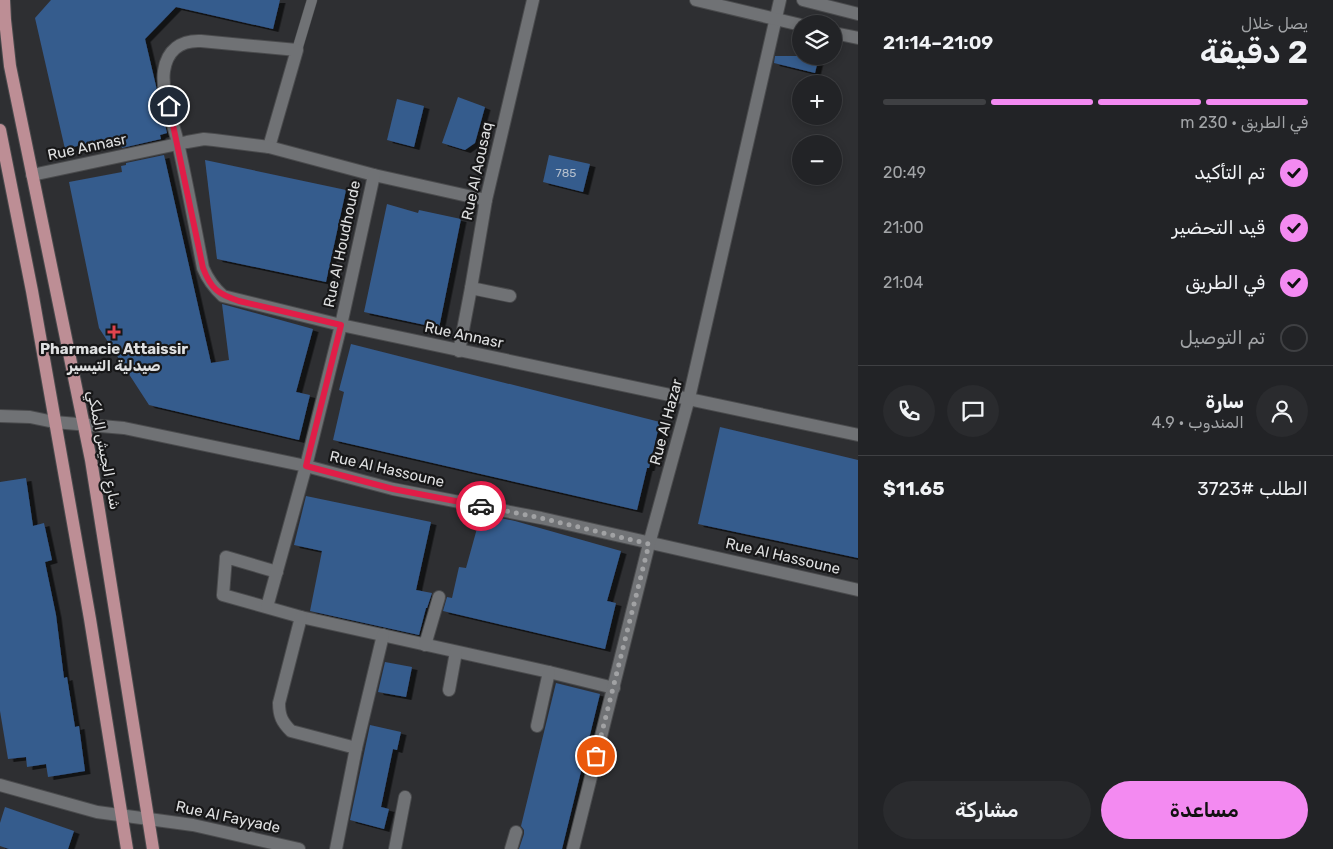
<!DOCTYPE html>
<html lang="ar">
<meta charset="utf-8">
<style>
body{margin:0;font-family:Rubik,Vazirmatn,sans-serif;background:#2a2b2e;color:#f1f3f6;direction:rtl;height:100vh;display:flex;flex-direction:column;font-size:19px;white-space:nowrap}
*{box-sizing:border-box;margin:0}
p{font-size:16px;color:#a2a4a7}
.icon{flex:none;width:28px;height:28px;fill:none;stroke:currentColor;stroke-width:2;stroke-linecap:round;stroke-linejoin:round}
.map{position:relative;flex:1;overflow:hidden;direction:ltr}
.details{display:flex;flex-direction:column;background:#222326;width:475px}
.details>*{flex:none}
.tools{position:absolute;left:792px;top:15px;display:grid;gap:10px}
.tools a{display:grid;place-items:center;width:50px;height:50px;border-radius:50%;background:#222326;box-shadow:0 2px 8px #0003,0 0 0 1px #3f4043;font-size:25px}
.pin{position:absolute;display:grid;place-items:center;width:42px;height:42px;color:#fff;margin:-21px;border:2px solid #fff;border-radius:50%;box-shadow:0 1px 5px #0007}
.courier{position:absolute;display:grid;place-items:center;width:50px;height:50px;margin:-25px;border:4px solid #e11d48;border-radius:50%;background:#fff;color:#222;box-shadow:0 1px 6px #0007}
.summary em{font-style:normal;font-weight:600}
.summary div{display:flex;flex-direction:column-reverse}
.summary{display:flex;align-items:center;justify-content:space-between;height:85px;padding:0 25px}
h1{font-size:32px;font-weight:600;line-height:38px}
.bar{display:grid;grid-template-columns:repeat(4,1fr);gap:8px 5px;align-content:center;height:60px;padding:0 25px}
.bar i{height:6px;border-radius:4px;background:#3f4043}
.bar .selected{background:#f38af1}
.bar p{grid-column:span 4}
.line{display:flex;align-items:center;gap:12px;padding:0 25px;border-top:1px solid #3f4043}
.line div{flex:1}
.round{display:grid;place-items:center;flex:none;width:52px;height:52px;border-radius:26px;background:#2a2b2e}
ol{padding:0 25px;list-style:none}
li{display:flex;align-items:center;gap:15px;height:55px}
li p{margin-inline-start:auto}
li .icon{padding:5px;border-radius:50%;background:#f38af1;color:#111;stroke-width:4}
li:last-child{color:#a2a4a7}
li i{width:28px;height:28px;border:2px solid #3f4043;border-radius:50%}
.cta{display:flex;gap:10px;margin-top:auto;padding:10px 25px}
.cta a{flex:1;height:58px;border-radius:30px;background:#f38af1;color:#111;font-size:20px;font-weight:600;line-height:58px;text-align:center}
.cta a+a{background:#2a2b2e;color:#f1f3f6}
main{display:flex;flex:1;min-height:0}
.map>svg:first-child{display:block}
</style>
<main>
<section class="details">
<div class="summary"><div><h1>2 دقيقة</h1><p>يصل خلال</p></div><em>21:09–21:14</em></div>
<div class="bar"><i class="selected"></i><i class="selected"></i><i class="selected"></i><i></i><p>في الطريق · 230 m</p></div>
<ol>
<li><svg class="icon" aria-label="check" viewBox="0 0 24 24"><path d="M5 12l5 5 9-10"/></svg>تم التأكيد<p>20:49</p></li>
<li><svg class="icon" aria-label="check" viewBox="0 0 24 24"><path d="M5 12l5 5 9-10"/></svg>قيد التحضير<p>21:00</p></li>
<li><svg class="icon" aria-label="check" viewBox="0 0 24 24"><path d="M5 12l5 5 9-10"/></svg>في الطريق<p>21:04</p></li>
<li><i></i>تم التوصيل</li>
</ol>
<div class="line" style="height:90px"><a class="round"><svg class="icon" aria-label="person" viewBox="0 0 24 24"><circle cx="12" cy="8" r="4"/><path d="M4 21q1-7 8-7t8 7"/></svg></a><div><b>سارة</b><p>المندوب · 4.9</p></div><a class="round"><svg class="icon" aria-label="chat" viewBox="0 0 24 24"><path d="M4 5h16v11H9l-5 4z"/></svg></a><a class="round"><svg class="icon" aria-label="phone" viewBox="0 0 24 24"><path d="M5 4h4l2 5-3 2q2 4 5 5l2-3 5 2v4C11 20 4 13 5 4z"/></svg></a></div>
<div class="line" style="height:65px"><div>الطلب #3723</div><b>$11.65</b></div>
<div class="cta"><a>مساعدة</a><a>مشاركة</a></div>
</section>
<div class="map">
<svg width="858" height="849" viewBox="0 0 858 849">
<defs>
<filter id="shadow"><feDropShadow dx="5.5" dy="3" stdDeviation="0" flood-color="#0009"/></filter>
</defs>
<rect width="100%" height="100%" fill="#2e2f32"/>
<g fill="#365b8d" filter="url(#shadow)">
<polygon points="51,0 280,0 273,29 176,7 145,39 167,133 160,135 161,139 122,148 119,136 65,149 35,18"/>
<polygon points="775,56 819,56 815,73 774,63"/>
<polygon points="458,97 485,107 475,143 465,150 442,143"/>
<polygon points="397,99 424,106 414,147 387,140"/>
<polygon points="164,155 211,363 229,360 222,304 313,329 296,392 310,395 299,440 149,405 99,328 69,182 122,172 121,166 126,165 126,163"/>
<polygon points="549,155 590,164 583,192 543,182"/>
<polygon points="205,160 346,190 326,282 217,259"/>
<polygon points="387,204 418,213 419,210 461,219 439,328 364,312"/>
<polygon points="351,344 660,422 649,468 647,468 637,510 333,440 344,392 339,390"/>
<polygon points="720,427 858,460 858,558 698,524"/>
<polygon points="26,478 33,526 44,523 52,560 45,562 56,615 64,678 67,677 75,727 79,726 85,771 48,777 46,764 27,767 26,757 8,759 0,711 0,482"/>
<polygon points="306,496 431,522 416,590 432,593 427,608 426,608 419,635 310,611 322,551 294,545"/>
<polygon points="481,514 515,521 621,551 607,601 616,603 605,649 443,611 447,597 452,598 459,567 466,568"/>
<polygon points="385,662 412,667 406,697 378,692"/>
<polygon points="556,683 600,694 562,849 519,849 524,834 524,830 521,826"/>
<polygon points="370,725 401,732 397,750 393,749 381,807 389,809 384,829 350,820"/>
<polygon points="5,807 74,831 68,849 9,849 0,846 0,823"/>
</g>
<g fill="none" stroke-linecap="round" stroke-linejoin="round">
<g stroke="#4a4b4d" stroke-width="11">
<polyline id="service" points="297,50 312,0"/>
</g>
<g stroke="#4a4b4d" stroke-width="14">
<g id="minor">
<path d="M 269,147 L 297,50 L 201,41 C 181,40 167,50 164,71 C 161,92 173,122 178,143 C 187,184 195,226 203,268 C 208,280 213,287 223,296 L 341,325 L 858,435"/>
<polyline points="32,175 187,142 204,139 214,140 269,147 374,175 486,200"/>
<polyline points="471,288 510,296"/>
<polyline points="459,351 471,288 486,200 533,0"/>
<polyline points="0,416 30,417 54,422 124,428 306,466 393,489 541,518 858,590"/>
<polyline points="277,572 226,557 223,595 301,617 549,672 614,688"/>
<polyline points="267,607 306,466 341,325 374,175"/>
<path d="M 301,617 L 279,703 C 279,716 282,722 291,731 L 356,748"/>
<polyline points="425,645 439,597"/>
<polyline points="449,690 456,652"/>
<polyline points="537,726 549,672"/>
<polyline points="0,785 97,812 193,825 299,849"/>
<polyline points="336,849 356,748 383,635"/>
<polyline points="395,849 405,797"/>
<polyline points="511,849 516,832"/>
<polyline points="573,849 649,544 689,398 780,0"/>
</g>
</g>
<g stroke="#4a4b4d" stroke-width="14">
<g id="tertiary">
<polyline points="696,0 801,25"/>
<polyline points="803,0 858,14"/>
<polyline points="834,33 858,38"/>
</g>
</g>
<g stroke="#4a4b4d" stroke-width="14">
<g id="primary">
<polyline points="4,0 5,20 10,66 91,460 153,849"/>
<polyline points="0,130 32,291 90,619 127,849"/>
</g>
</g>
<use href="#service" stroke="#707275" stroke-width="10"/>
<use href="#minor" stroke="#707275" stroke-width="12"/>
<use href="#tertiary" stroke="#707275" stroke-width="12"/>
<use href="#primary" stroke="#bd8e95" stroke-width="12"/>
</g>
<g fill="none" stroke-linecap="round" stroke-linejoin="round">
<polyline stroke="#a1a2a4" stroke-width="5" stroke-dasharray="0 9" points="481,506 541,518 649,544 596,756"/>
<path stroke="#e11d48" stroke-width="6" d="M 169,106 L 203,268 C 211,289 218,294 239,301 L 341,325 L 306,466 L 393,489 L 481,506"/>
</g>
<path fill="#e0444e" stroke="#171718" stroke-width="2" d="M111.5 324.5h5v5h5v5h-5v5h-5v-5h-5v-5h5z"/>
<g text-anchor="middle" stroke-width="4.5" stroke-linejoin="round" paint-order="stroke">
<g font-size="12" fill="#b5bfcc">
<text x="566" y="177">785</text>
</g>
<g font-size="15" fill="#dfe0e1" stroke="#171718">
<text transform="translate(87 147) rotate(-12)" y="5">Rue Annasr</text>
<text transform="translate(477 171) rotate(-78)" y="5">Rue Al Aousaq</text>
<text transform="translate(342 244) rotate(-78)" y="5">Rue Al Houdhoude</text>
<text transform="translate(464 335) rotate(12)" y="5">Rue Annasr</text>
<text transform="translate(666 422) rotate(-75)" y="5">Rue Al Hazar</text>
<text transform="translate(104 450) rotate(79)" y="5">شارع الجيش الملكي</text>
<text transform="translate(387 469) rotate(13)" y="5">Rue Al Hassoune</text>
<text transform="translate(783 556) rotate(13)" y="5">Rue Al Hassoune</text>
<text transform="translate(228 817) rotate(12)" y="5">Rue Al Fayyade</text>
</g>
<g font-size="15" font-weight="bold" fill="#dfe0e1" stroke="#171718">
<text x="114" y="354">Pharmacie Attaissir<tspan x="114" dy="17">صيدلية التيسير</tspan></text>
</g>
</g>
</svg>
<div class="tools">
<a><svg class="icon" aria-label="layers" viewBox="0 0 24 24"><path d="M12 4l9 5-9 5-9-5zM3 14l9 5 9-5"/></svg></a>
<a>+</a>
<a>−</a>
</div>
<div class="pin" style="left:596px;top:756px;background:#ea580c"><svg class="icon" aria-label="bag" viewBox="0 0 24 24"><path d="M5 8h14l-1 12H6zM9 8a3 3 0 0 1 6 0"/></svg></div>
<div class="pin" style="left:169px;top:106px;background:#1f2937"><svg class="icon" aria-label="home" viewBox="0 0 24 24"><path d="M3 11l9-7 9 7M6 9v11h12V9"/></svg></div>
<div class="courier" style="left:481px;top:506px"><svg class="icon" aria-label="car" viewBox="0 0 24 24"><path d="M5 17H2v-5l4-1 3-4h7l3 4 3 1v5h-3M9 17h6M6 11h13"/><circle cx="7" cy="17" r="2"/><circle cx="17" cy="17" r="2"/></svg></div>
</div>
</main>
